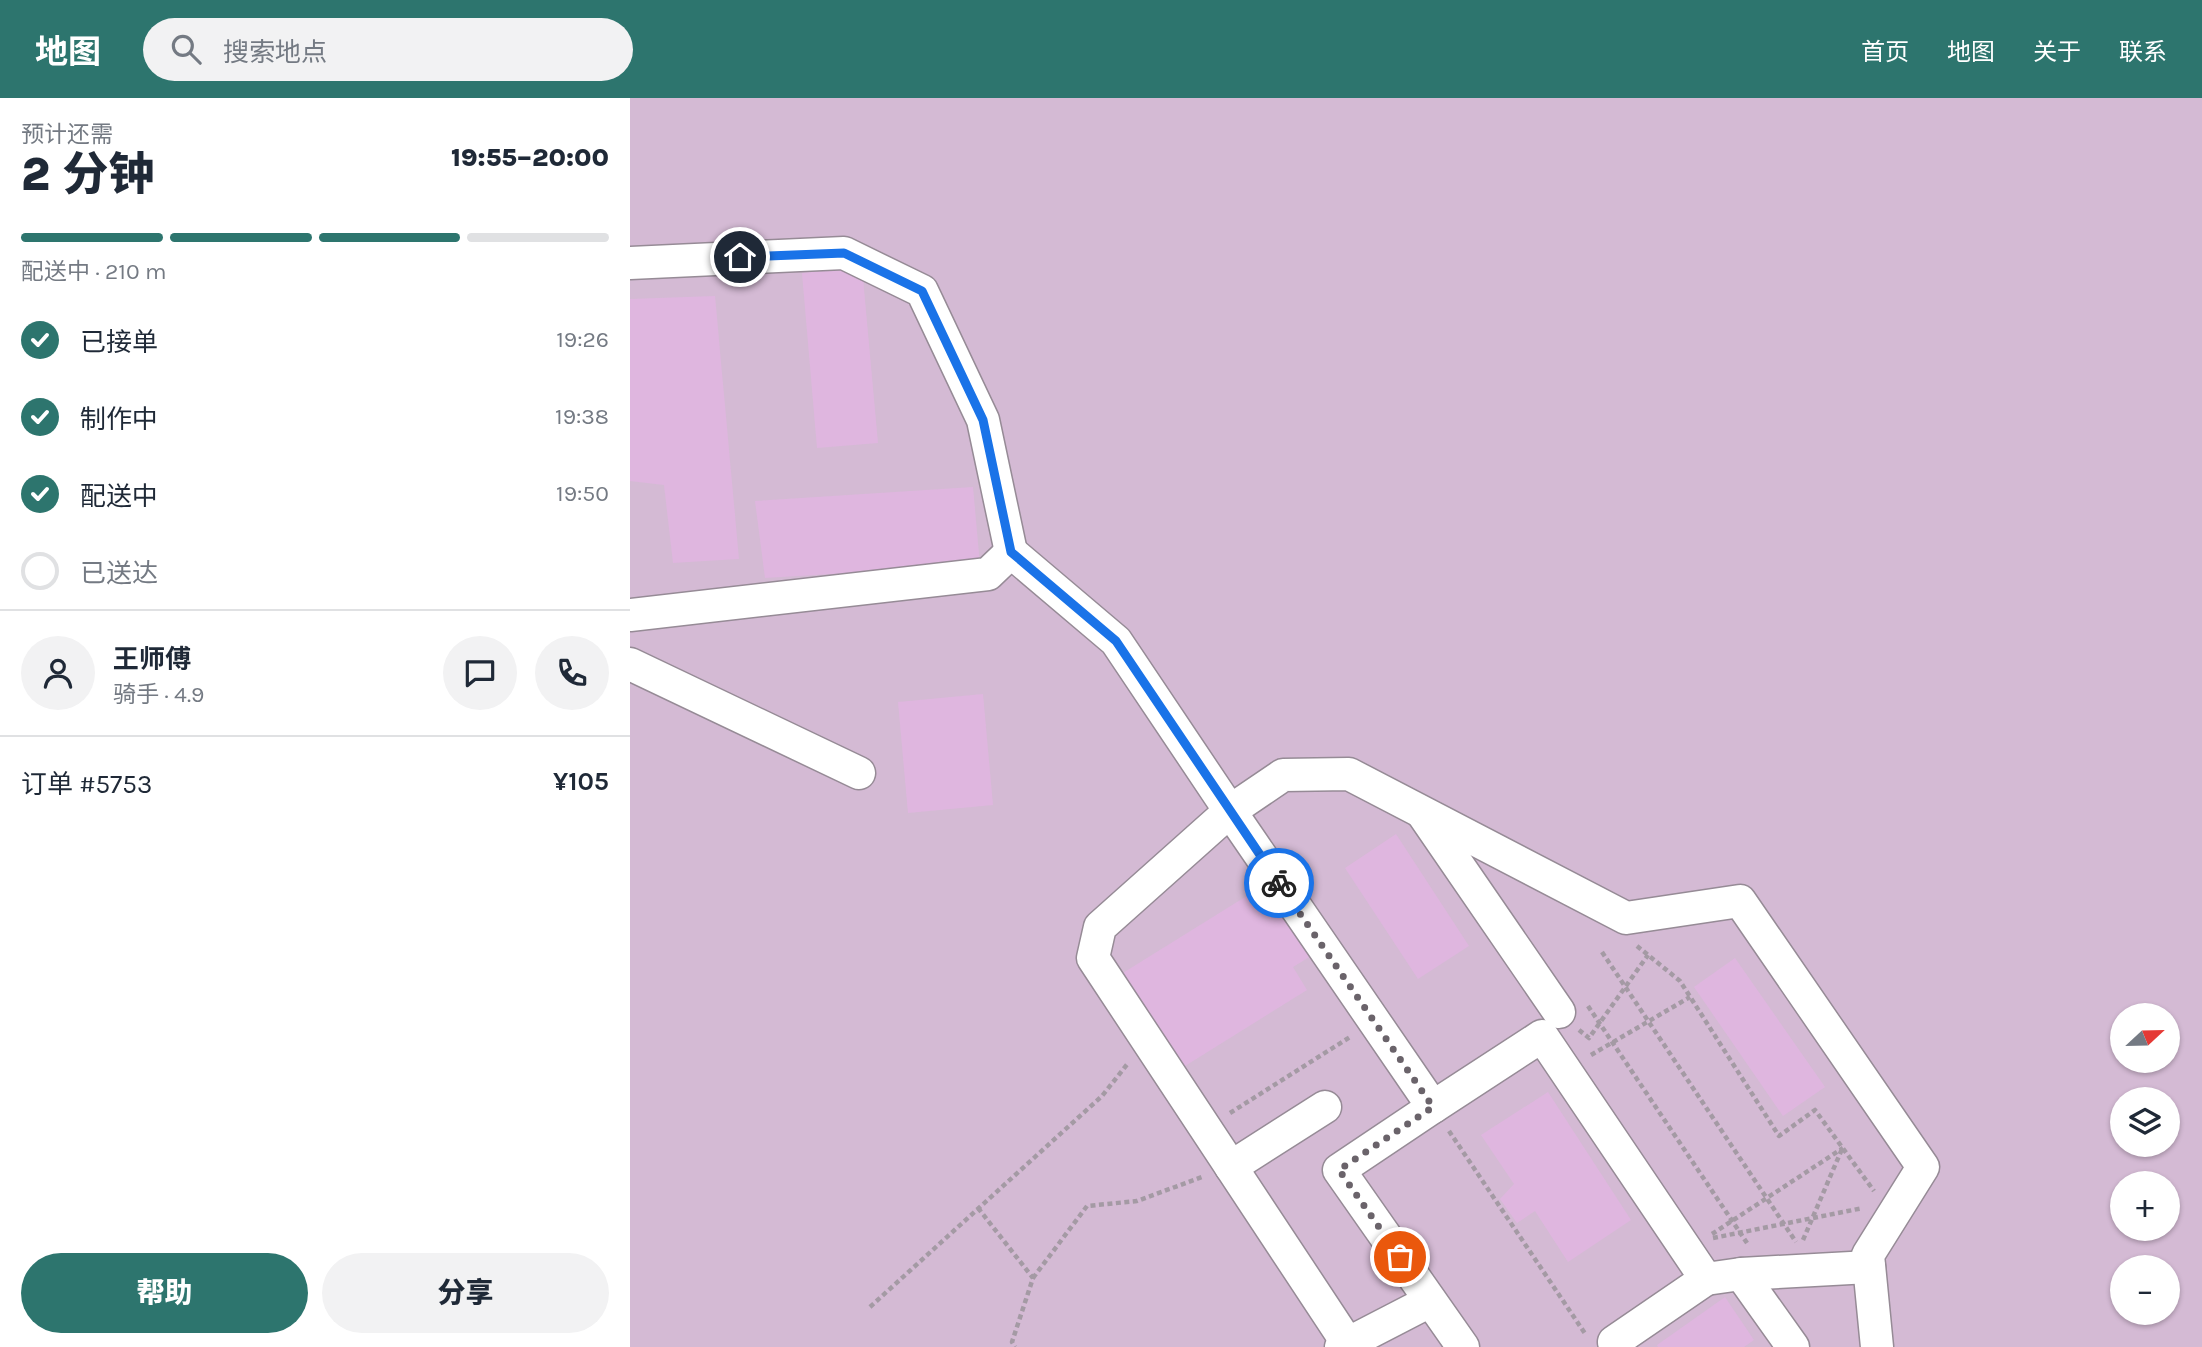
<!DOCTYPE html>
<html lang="zh">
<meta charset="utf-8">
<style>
body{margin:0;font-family:Karla,"Noto Sans SC",sans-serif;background:#f2f2f3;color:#1f2937;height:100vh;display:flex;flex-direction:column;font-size:26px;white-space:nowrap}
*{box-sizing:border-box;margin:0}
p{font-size:23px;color:#747a83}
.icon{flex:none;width:38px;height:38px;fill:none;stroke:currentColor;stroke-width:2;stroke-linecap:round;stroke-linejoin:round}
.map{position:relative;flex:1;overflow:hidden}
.sheet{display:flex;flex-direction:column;background:#fff;width:630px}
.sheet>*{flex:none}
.needle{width:46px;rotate:68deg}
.fabs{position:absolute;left:1480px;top:905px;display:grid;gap:14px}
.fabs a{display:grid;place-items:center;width:70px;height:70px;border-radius:50%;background:#fff;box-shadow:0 2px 5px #0004;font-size:35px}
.pin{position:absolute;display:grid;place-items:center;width:60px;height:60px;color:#fff;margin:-30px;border:4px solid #fff;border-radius:50%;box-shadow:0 2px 7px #0007}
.courier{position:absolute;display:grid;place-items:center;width:70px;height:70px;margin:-35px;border:5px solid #1a73e8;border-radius:50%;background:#fff;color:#222;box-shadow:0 2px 9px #0007}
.overview em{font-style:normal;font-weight:800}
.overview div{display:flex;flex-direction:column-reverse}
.overview{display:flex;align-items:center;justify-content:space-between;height:119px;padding:0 21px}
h1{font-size:46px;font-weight:800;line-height:52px}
.bar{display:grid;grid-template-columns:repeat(4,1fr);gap:10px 7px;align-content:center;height:84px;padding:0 21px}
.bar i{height:9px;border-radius:5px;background:#e0e1e3}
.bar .active{background:#2d756e}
.bar p{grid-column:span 4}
.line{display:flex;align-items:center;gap:18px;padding:0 21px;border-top:2px solid #e0e1e3}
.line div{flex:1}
.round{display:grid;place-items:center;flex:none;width:74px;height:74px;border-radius:37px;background:#f2f2f3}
ol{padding:0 21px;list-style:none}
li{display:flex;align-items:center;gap:21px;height:77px}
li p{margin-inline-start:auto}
li .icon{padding:7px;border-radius:50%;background:#2d756e;color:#fff;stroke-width:4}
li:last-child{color:#747a83}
li i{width:38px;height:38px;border:4px solid #e0e1e3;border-radius:50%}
.cta{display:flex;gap:14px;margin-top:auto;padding:14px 21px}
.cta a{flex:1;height:80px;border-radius:42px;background:#2d756e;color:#fff;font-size:28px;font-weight:800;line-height:80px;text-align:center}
.cta a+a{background:#f2f2f3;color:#1f2937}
header{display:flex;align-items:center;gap:42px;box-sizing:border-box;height:98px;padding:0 35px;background:#2d756e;color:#fff}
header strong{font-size:33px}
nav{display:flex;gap:38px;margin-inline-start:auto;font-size:24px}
.search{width:490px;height:63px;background:#f2f2f3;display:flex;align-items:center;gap:18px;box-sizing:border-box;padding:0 24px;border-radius:38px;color:#747a83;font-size:26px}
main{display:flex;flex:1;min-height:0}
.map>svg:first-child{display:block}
</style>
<header>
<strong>地图</strong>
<div class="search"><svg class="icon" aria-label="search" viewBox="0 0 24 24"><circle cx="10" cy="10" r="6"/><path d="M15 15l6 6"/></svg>搜索地点</div>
<nav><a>首页</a><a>地图</a><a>关于</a><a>联系</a></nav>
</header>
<main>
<section class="sheet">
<div class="overview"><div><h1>2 分钟</h1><p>预计还需</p></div><em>19:55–20:00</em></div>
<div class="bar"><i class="active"></i><i class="active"></i><i class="active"></i><i></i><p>配送中 · 210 m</p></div>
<ol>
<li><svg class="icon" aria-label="check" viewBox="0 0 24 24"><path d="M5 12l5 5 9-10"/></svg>已接单<p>19:26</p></li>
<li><svg class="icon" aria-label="check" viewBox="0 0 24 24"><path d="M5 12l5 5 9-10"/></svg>制作中<p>19:38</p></li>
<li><svg class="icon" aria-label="check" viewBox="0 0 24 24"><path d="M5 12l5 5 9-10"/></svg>配送中<p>19:50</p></li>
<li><i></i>已送达</li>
</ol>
<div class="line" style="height:126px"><a class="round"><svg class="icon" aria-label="person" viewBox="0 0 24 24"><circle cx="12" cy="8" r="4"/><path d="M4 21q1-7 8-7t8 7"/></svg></a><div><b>王师傅</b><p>骑手 · 4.9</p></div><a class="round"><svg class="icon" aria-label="chat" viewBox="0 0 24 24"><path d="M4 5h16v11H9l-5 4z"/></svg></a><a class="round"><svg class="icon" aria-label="phone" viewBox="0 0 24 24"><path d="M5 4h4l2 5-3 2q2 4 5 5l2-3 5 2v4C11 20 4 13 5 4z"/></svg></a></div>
<div class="line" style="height:91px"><div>订单 #5753</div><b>¥105</b></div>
<div class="cta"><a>帮助</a><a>分享</a></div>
</section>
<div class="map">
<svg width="1572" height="1249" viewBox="0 0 1572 1249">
<rect width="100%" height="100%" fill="#f1e5f1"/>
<path fill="#d4bad4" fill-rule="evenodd" d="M 0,0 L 1572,0 L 1572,1249 L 0,1249 ZM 1493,917 L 1538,917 L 1538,962 L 1493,962 ZM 1493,1001 L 1538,1001 L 1538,1046 L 1493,1046 ZM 1493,1085 L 1538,1085 L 1538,1130 L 1493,1130 ZM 1493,1169 L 1538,1169 L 1538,1214 L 1493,1214 Z"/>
<g fill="#dfb6df">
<polygon points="232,169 248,345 187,350 172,175"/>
<polygon points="85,198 109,461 43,465 34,387 0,383 0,201"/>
<polygon points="343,389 350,467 135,480 125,403"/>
<polygon points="353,596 363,707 278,715 268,604"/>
<polygon points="766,736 839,848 788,881 715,770"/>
<polygon points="636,786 681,858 663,869 677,892 547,973 488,878"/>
<polygon points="1105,860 1195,989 1153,1018 1064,889"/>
<polygon points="918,994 1001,1122 938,1164 905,1113 887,1125 870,1101 884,1086 851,1037"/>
<polygon points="1095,1199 1124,1242 1114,1249 1028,1249 1027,1247"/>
</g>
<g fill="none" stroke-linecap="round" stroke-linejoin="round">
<g stroke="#968b96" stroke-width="35">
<g id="minor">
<polyline points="0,165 214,155 292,193 353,322 381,454"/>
<polyline points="0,517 358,476 381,454 486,543 600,713 653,677 719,676 996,820 1110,803 1293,1069 1238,1157 1247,1249"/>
<polyline points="0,566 229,675"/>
<polyline points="793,716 929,914"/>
<polyline points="803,1009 912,938 1076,1181 984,1244"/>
<polyline points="601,1069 695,1009"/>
<polyline points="1111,1176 1163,1249"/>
<polyline points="1076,1181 1111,1176 1239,1169"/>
<polyline points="711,1249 800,1203"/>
<polyline points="720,1249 463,860 470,829 600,713 803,1009 709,1072 833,1249"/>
</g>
</g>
<g stroke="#a49aa4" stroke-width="4.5" stroke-dasharray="5 3.5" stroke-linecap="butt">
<polyline points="1007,848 1050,883 1149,1038 1185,1012 1244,1093"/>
<polyline points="972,854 1166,1144"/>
<polyline points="958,908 1119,1148"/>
<polyline points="949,932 959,940 1018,857"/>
<polyline points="961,957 1060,899"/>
<polyline points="600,1015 720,939"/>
<polyline points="819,1033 956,1237"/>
<polyline points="348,1110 403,1180 382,1244 385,1249"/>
<polyline points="1082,1136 1213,1050"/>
<polyline points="1083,1140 1233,1110"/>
<polyline points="1173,1142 1212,1051"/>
<polyline points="403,1180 457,1108 507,1103 572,1079"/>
<polyline points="240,1209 472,998 499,964"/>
</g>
<use href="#minor" stroke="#fff" stroke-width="32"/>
</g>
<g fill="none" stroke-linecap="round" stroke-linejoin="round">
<polyline stroke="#6a636a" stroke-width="7" stroke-dasharray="0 12.6" points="649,785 803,1009 709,1072 770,1159"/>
<polyline stroke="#1a73e8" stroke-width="9" points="110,159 214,155 292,193 353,322 381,454 486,543 649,785"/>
</g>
</svg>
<div class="fabs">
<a><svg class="needle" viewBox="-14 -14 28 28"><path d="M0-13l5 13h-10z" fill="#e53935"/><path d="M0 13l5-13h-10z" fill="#747a83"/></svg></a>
<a><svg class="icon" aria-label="layers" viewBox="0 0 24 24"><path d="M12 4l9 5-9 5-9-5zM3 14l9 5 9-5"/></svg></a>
<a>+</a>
<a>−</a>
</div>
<div class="pin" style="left:770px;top:1159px;background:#ea580c"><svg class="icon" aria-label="bag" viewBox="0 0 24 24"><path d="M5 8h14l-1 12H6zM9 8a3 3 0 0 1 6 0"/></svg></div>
<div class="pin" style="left:110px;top:159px;background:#1f2937"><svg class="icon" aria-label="home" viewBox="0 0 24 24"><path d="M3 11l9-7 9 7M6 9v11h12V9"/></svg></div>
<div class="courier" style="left:649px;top:785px"><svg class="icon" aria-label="bike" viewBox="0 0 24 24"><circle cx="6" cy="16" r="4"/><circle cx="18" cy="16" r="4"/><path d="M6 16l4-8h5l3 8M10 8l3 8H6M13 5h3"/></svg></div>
</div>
</main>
